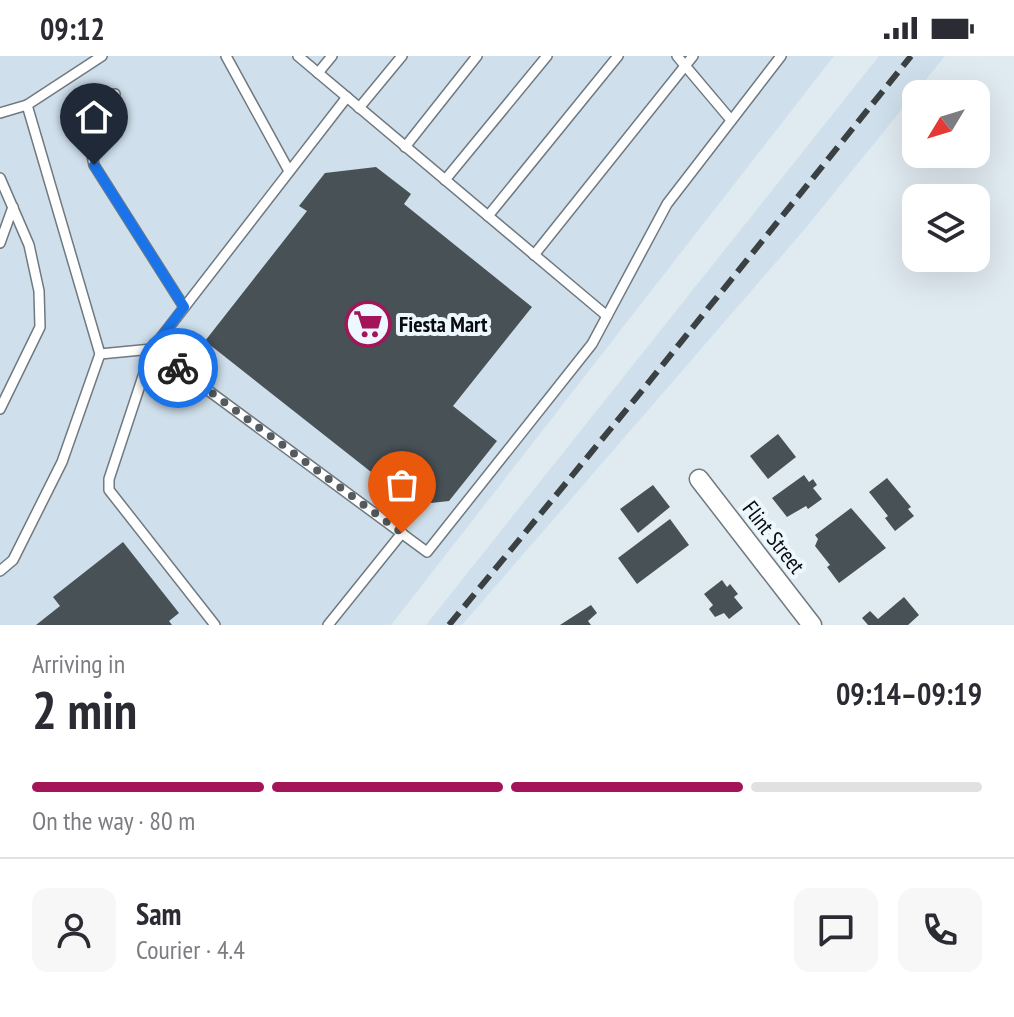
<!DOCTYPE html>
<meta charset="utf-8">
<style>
body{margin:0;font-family:"PT Sans Narrow",sans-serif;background:#f7f7f7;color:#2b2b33;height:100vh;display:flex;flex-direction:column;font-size:30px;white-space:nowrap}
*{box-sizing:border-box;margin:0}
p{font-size:26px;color:#7c7c81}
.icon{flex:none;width:44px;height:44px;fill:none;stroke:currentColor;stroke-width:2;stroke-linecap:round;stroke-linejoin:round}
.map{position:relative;height:569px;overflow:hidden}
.sheet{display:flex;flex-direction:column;background:#fff;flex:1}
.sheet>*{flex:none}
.needle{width:52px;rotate:232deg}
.controls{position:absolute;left:902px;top:24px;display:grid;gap:16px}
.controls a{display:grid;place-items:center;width:88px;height:88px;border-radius:16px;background:#fff;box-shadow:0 8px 32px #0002;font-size:40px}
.pin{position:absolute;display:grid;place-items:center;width:68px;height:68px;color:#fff;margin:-82px -34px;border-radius:50% 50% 50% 0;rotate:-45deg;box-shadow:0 0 8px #0007}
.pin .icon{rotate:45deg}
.courier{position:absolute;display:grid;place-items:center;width:80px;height:80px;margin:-40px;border:6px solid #1a73e8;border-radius:50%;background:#fff;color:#222;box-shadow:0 2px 10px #0007}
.head em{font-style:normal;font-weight:700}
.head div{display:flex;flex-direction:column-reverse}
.head{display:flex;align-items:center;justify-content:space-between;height:136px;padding:0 32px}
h1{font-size:52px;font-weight:700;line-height:60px}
.bar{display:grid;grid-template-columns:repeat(4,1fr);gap:12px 8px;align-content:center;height:96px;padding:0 32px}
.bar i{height:10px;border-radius:6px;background:#e1e1e2}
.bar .active{background:#a31458}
.bar p{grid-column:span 4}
.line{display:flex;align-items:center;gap:20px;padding:0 32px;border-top:2px solid #e1e1e2}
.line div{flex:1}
.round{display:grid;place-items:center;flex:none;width:84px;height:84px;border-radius:16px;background:#f7f7f7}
.status{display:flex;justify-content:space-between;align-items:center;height:56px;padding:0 40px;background:#fff;direction:ltr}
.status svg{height:22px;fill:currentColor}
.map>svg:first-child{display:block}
</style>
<div class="status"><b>09:12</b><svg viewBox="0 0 49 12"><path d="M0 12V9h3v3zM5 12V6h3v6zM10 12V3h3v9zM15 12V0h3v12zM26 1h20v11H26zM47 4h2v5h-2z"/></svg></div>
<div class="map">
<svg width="1014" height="569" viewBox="0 0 1014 569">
<rect width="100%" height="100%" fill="#e0eaf1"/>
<g fill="#cfe0ec">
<polygon points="0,0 834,0 391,569 0,569"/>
<polygon points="879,0 945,0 804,174 462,569 426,569"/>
</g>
<g fill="#485156">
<polygon points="376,111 411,138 404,148 532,251 453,350 497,385 449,445 413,449 205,285 307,155 299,150 325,117"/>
<polygon points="778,378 796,401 768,423 750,400"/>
<polygon points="804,419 809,426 813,423 817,429 813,432 822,443 808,453 806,450 787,461 772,442"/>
<polygon points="887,422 911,451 908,453 914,460 895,475 885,462 888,460 869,436"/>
<polygon points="653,429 670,451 638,477 620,453"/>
<polygon points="851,452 886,492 839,527 827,511 830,509 815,490 818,483 815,479"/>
<polygon points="670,463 689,489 637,528 618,502"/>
<polygon points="123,486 179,557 169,565 172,569 36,569 60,550 53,541"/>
<polygon points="722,524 727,531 730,528 738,538 734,541 743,552 729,563 724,557 715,561 709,553 713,549 704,538"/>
<polygon points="904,541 919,559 908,569 868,569 862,562 870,555 878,563"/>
<polygon points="591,549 597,557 588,565 591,569 560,569"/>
</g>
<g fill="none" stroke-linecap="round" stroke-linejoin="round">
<g stroke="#70797f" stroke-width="12">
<g id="lane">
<polyline points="226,0 289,115"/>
<polyline points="298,0 607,260"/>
<polyline points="677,0 731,64"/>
<polyline points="318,17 332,0"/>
<polyline points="115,38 85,64 94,109 184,251"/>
<polyline points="359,52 402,0"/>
<polyline points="0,57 27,49 102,0"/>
<polyline points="405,91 477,0"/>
<polyline points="0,122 29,189 39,235 40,271 0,353"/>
<polyline points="445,124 547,0"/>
<polyline points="488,160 618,0"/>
<polyline points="0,187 13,151"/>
<polyline points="534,199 693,0"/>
<polyline points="100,298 152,293 427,496 592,288 667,148 781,0"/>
<polyline points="0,515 13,504 62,406 100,298 27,49"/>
<polyline points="215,569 109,434 109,423 152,293 347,41"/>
<polyline points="328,569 402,477"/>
</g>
</g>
<g stroke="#70797f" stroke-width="21">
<polyline id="street" points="699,423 812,569"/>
</g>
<use href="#lane" stroke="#fff" stroke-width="9"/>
<use href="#street" stroke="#fff" stroke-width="18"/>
<polyline stroke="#3b4043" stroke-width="6" stroke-dasharray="16 8" stroke-linecap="butt" points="449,569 636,342 911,0"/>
</g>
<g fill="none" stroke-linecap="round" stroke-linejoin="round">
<polyline stroke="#545a5d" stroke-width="8" stroke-dasharray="0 14.4" points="178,312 402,477"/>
<polyline stroke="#1a73e8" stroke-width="10" points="94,109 184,251 152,293 178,312"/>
</g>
<defs>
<g id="supermarket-ring" transform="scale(2.3)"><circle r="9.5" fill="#edf7fe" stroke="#a31458" stroke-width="1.5"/><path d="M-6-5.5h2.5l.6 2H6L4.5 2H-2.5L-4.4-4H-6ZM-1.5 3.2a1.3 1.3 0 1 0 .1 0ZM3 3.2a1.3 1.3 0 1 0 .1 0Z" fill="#a31458"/></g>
</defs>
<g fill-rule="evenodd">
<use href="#supermarket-ring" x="368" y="268"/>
</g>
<g text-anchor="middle" stroke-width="8" stroke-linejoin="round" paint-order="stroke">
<g font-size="22" font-weight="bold" fill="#090c0e" stroke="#edf7fe" text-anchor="start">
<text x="399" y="276">Fiesta Mart</text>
</g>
<g font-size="22" fill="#090c0e" stroke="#edf7fe">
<text transform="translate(774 481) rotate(52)" y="8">Flint Street</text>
</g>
</g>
</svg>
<div class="controls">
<a><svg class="needle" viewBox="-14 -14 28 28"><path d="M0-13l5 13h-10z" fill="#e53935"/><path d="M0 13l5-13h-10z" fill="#7c7c81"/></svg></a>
<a><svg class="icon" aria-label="layers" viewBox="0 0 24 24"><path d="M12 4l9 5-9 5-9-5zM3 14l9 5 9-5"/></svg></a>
</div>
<div class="pin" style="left:402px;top:477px;background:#ea580c"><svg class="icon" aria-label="bag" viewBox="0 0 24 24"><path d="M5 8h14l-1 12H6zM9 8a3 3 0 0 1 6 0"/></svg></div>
<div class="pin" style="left:94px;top:109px;background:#1f2937"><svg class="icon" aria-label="home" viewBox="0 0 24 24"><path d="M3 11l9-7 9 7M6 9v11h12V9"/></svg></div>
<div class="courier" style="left:178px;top:312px"><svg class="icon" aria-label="bike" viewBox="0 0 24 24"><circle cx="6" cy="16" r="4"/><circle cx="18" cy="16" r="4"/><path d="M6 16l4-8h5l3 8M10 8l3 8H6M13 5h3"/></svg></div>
</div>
<section class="sheet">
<div class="head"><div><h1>2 min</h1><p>Arriving in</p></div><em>09:14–09:19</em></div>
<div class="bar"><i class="active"></i><i class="active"></i><i class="active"></i><i></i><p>On the way · 80 m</p></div>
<div class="line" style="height:144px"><a class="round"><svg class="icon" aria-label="person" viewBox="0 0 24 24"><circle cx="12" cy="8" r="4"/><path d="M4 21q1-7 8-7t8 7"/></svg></a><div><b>Sam</b><p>Courier · 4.4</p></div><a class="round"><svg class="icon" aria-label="chat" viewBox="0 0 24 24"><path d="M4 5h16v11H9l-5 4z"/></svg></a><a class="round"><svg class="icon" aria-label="phone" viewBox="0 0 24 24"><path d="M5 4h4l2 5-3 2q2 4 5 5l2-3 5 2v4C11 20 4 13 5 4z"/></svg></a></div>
</section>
